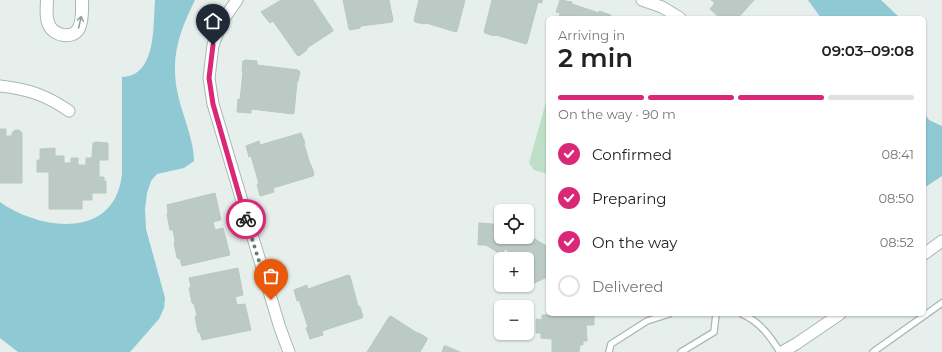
<!DOCTYPE html>
<meta charset="utf-8">
<style>
body{margin:0;font-family:Montserrat,sans-serif;background:#f2f2f2;color:#222;height:100vh;display:flex;flex-direction:column;font-size:15px;white-space:nowrap}
*{box-sizing:border-box;margin:0}
p{font-size:13px;color:#767676}
.icon{flex:none;width:22px;height:22px;fill:none;stroke:currentColor;stroke-width:2;stroke-linecap:round;stroke-linejoin:round}
.map{position:relative;flex:1;overflow:hidden}
.details{position:absolute;left:546px;top:16px;width:380px;height:300px;display:flex;flex-direction:column;background:#fff;border-radius:6px;box-shadow:0 1px 3px #0004}
.details>*{flex:none}
.controls{position:absolute;left:494px;top:204px;display:grid;gap:8px}
.controls a{display:grid;place-items:center;width:40px;height:40px;border-radius:6px;background:#fff;box-shadow:0 1px 3px #0004;font-size:20px}
.pin{position:absolute;display:grid;place-items:center;width:34px;height:34px;color:#fff;margin:-41px -17px;border-radius:50% 50% 50% 0;rotate:-45deg;box-shadow:0 0 4px #0007}
.pin .icon{rotate:45deg}
.courier{position:absolute;display:grid;place-items:center;width:40px;height:40px;margin:-20px;border:3px solid #db2777;border-radius:50%;background:#fff;color:#222;box-shadow:0 1px 5px #0007}
.summary em{font-style:normal;font-weight:600}
.summary div{display:flex;flex-direction:column-reverse}
.summary{display:flex;align-items:center;justify-content:space-between;height:68px;padding:0 12px}
h1{font-size:26px;font-weight:600;line-height:30px}
.bar{display:grid;grid-template-columns:repeat(4,1fr);gap:6px 4px;align-content:center;height:48px;padding:0 12px}
.bar i{height:5px;border-radius:3px;background:#e0e0e0}
.bar .on{background:#db2777}
.bar p{grid-column:span 4}
ol{padding:0 12px;list-style:none}
li{display:flex;align-items:center;gap:12px;height:44px}
li p{margin-inline-start:auto}
li .icon{padding:4px;border-radius:50%;background:#db2777;color:#fff;stroke-width:4}
li:last-child{color:#767676}
li i{width:22px;height:22px;border:2px solid #e0e0e0;border-radius:50%}
.map>svg:first-child{display:block}
</style>
<div class="map">
<svg width="942" height="352" viewBox="0 0 942 352">
<rect width="100%" height="100%" fill="#e6efeb"/>
<polygon fill="#bfe0c8" points="548,101 548,174 534,170 529,163 546,102"/>
<g fill="#8ec9d4">
<path d="M 155,0 L 195,0 C 184,22 174,46 175,71 C 175,87 180,104 185,119 C 189,133 194,147 194,161 L 184,168 L 157,174 L 151,181 L 147,193 L 145,209 L 146,229 L 165,298 L 164,308 L 159,319 L 130,352 L 18,352 L 0,338 L 0,202 C 41,231 115,240 122,174 L 122,77 C 157,76 153,25 155,0 Z"/>
<polygon points="808,0 881,0 900,18 821,18"/>
<polygon points="924,113 929,120 942,126 942,176 924,188"/>
</g>
<g fill="#bbcac4" stroke="#b8c9c2">
<polygon points="281,0 313,0 333,30 333,31 307,48 307,50 299,56 297,55 273,21 270,23 261,12"/>
<polygon points="343,0 389,0 393,20 392,22 361,26 360,28 350,30 349,29"/>
<polygon points="419,0 465,0 457,31 456,32 426,23 424,24 415,22 414,20"/>
<polygon points="492,0 542,0 542,3 538,2 527,43 526,44 496,35 494,36 485,33 484,32"/>
<polygon points="560,0 572,2 572,4 599,13 599,11 611,15 610,18 559,18 560,13 556,12"/>
<polygon points="711,0 754,0 738,18 720,18 710,9 715,3"/>
<polygon points="246,60 257,61 257,65 298,70 300,72 298,81 297,82 294,113 293,114 251,109 251,113 237,112 238,99 240,100 243,72 242,71 243,61"/>
<polygon points="0,129 6,129 6,136 12,136 12,133 15,130 19,130 22,133 22,183 0,183"/>
<polygon points="301,133 305,143 304,144 310,164 311,165 314,174 313,176 273,188 274,192 260,196 257,184 259,184 251,156 249,157 246,146 259,141 260,145"/>
<polygon points="96,142 108,143 108,160 99,160 99,177 104,177 104,181 106,181 106,193 92,193 92,200 82,200 82,209 49,209 49,172 37,172 37,160 40,160 40,149 55,148 55,156 64,156 64,163 71,163 71,158 78,158 78,165 86,165 86,158 92,158 93,143"/>
<polygon points="215,193 221,220 213,222 215,230 223,228 230,255 182,266 180,259 177,258 174,243 175,241 173,230 170,230 167,214 168,212 167,205"/>
<polygon points="479,223 493,224 501,229 501,237 514,237 511,242 514,244 530,236 548,247 548,278 547,277 530,285 527,283 527,259 508,259 508,251 505,249 502,255 486,245 478,245"/>
<polygon points="238,268 243,295 235,297 237,305 245,304 251,330 202,340 200,333 198,332 195,317 197,315 194,304 192,303 189,288 191,286 189,278"/>
<polygon points="348,275 350,276 358,306 360,307 363,316 362,318 322,331 323,335 310,339 306,328 308,327 299,300 297,301 294,290 307,285 308,289"/>
<polygon points="554,314 587,314 587,316 594,316 594,325 586,325 587,341 583,341 583,345 580,345 579,352 552,352 552,339 541,338 541,333 536,333 536,319 542,320 542,315 554,315"/>
<polygon points="391,316 417,333 419,333 427,338 427,340 420,352 367,352 389,317"/>
<polygon points="444,346 446,346 460,352 442,352"/>
</g>
<g fill="none" stroke-linecap="round" stroke-linejoin="round">
<g stroke="#a8b8b2" stroke-width="8">
<g id="lane">
<path d="M 742,314 C 760,322 770,336 780,352"/>
<polyline points="609,352 611,344 647,321 669,314"/>
<polyline points="681,352 714,332 716,314"/>
<polyline points="873,352 942,303"/>
</g>
</g>
<g stroke="#a8b8b2" stroke-width="13">
<g id="street">
<polyline points="237,0 223,20 213,45 209,78 213,104 280,328 289,352"/>
<polyline points="642,0 662,7 680,18"/>
<path d="M 0,86 C 28,89 46,95 69,111"/>
<polyline points="924,254 942,241"/>
<polyline points="782,352 796,344 840,314"/>
</g>
</g>
<g stroke="#a4bbb3" stroke-width="14">
<path id="secondary" d="M 47,0 C 47,8 45,17 49,25 C 54,36 73,40 79,28 C 83,20 82,8 82,0"/>
</g>
<use href="#lane" stroke="#fff" stroke-width="5.5"/>
<use href="#street" stroke="#fff" stroke-width="11"/>
<use href="#secondary" stroke="#fff" stroke-width="12"/>
</g>
<defs><path id="oneway-shaft" d="M-6 0H5M1.5-3L5.5 0L1.5 3" fill="none" stroke-width="1.6" stroke-linecap="round" stroke-linejoin="round"/></defs>
<use stroke="#92a09c" href="#oneway-shaft" transform="translate(80 22) rotate(-77)"/>
<g fill="none" stroke-linecap="round" stroke-linejoin="round">
<polyline stroke="#687f78" stroke-width="4" stroke-dasharray="0 7.2" points="246,219 271,300"/>
<polyline stroke="#db2777" stroke-width="5" points="213,45 209,78 213,104 246,219"/>
</g>
</svg>
<div class="controls">
<a><svg class="icon" aria-label="locate" viewBox="0 0 24 24"><circle cx="12" cy="12" r="6"/><path d="M12 2v4M12 18v4M2 12h4M18 12h4"/></svg></a>
<a>+</a>
<a>−</a>
</div>
<div class="pin" style="left:271px;top:300px;background:#ea580c"><svg class="icon" aria-label="bag" viewBox="0 0 24 24"><path d="M5 8h14l-1 12H6zM9 8a3 3 0 0 1 6 0"/></svg></div>
<div class="pin" style="left:213px;top:45px;background:#1f2937"><svg class="icon" aria-label="home" viewBox="0 0 24 24"><path d="M3 11l9-7 9 7M6 9v11h12V9"/></svg></div>
<div class="courier" style="left:246px;top:219px"><svg class="icon" aria-label="bike" viewBox="0 0 24 24"><circle cx="6" cy="16" r="4"/><circle cx="18" cy="16" r="4"/><path d="M6 16l4-8h5l3 8M10 8l3 8H6M13 5h3"/></svg></div>
<section class="details">
<div class="summary"><div><h1>2 min</h1><p>Arriving in</p></div><em>09:03–09:08</em></div>
<div class="bar"><i class="on"></i><i class="on"></i><i class="on"></i><i></i><p>On the way · 90 m</p></div>
<ol>
<li><svg class="icon" aria-label="check" viewBox="0 0 24 24"><path d="M5 12l5 5 9-10"/></svg>Confirmed<p>08:41</p></li>
<li><svg class="icon" aria-label="check" viewBox="0 0 24 24"><path d="M5 12l5 5 9-10"/></svg>Preparing<p>08:50</p></li>
<li><svg class="icon" aria-label="check" viewBox="0 0 24 24"><path d="M5 12l5 5 9-10"/></svg>On the way<p>08:52</p></li>
<li><i></i>Delivered</li>
</ol>
</section>
</div>
